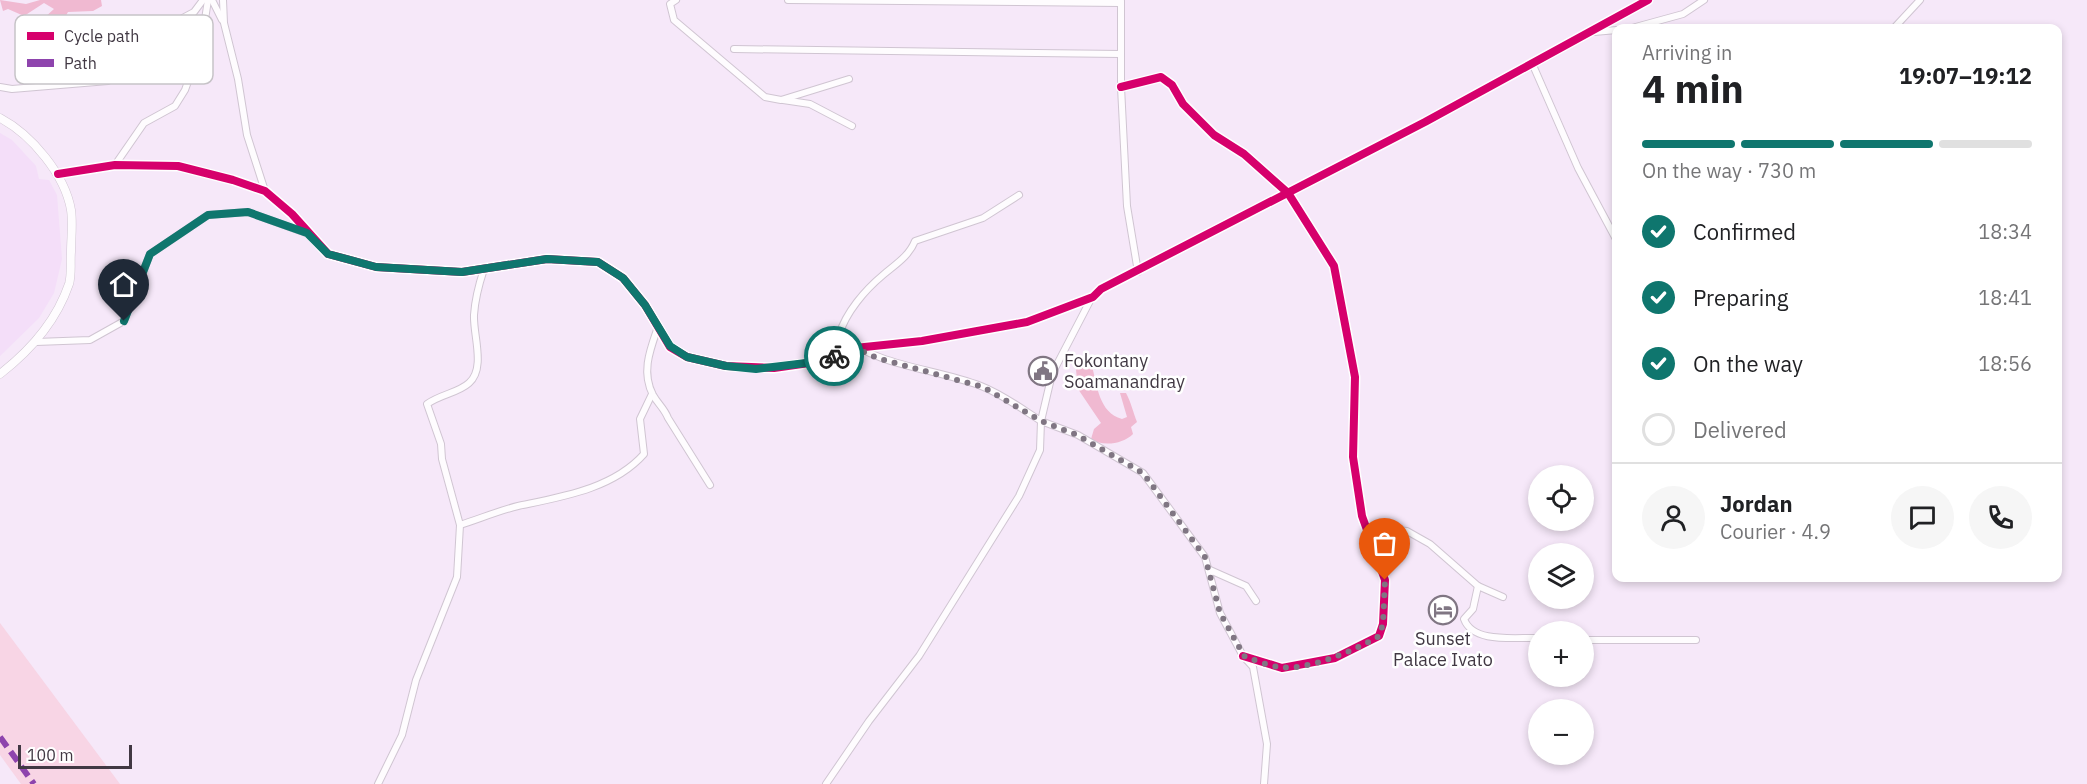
<!DOCTYPE html>
<meta charset="utf-8">
<style>
body{margin:0;font-family:"IBM Plex Sans",sans-serif;background:#f6f6f6;color:#202124;height:100vh;display:flex;flex-direction:column;font-size:22px;white-space:nowrap}
*{box-sizing:border-box;margin:0}
p{font-size:20px;color:#757577}
.icon{flex:none;width:33px;height:33px;fill:none;stroke:currentColor;stroke-width:2;stroke-linecap:round;stroke-linejoin:round}
.map{position:relative;flex:1;overflow:hidden}
.details{position:absolute;left:1612px;top:24px;width:450px;height:558px;display:flex;flex-direction:column;background:#fff;border-radius:12px;box-shadow:0 3px 9px #0003}
.details>*{flex:none}
.tools{position:absolute;left:1528px;top:465px;display:grid;gap:12px}
.tools a{display:grid;place-items:center;width:66px;height:66px;border-radius:50%;background:#fff;box-shadow:0 3px 9px #0003;font-size:30px}
.scale{position:absolute;left:18px;bottom:15px;width:114px;box-sizing:border-box;padding-left:6px;border:3px solid #413843;border-top:0;font-size:16px;line-height:21px;white-space:nowrap;color:#413843;-webkit-text-stroke:4px #fff;paint-order:stroke}
.pin{position:absolute;display:grid;place-items:center;width:51px;height:51px;color:#fff;margin:-62px -26px;border-radius:50% 50% 50% 0;rotate:-45deg;box-shadow:0 0 6px #0007}
.pin .icon{rotate:45deg}
.courier{position:absolute;display:grid;place-items:center;width:60px;height:60px;margin:-30px;border:4px solid #0f766e;border-radius:50%;background:#fff;color:#222;box-shadow:0 2px 8px #0007}
.overview em{font-style:normal;font-weight:800}
.overview div{display:flex;flex-direction:column-reverse}
.overview{display:flex;align-items:center;justify-content:space-between;height:102px;padding:0 30px}
h1{font-size:39px;font-weight:800;line-height:45px}
.bar{display:grid;grid-template-columns:repeat(4,1fr);gap:9px 6px;align-content:center;height:72px;padding:0 30px}
.bar i{height:8px;border-radius:4px;background:#e0e0e0}
.bar .selected{background:#0f766e}
.bar p{grid-column:span 4}
.line{display:flex;align-items:center;gap:15px;padding:0 30px;border-top:2px solid #e0e0e0}
.line div{flex:1}
.round{display:grid;place-items:center;flex:none;width:63px;height:63px;border-radius:32px;background:#f6f6f6}
ol{padding:0 30px;list-style:none}
li{display:flex;align-items:center;gap:18px;height:66px}
li p{margin-inline-start:auto}
li .icon{padding:6px;border-radius:50%;background:#0f766e;color:#fff;stroke-width:4}
li:last-child{color:#757577}
li i{width:33px;height:33px;border:3px solid #e0e0e0;border-radius:50%}
.map>svg:first-child{display:block}
</style>
<div class="map">
<svg width="2087" height="784" viewBox="0 0 2087 784">
<rect width="100%" height="100%" fill="#f6e8f9"/>
<polygon fill="#f4def9" points="0,133 12,140 36,166 39,179 49,180 57,195 62,259 54,293 39,318 0,356"/>
<polygon fill="#f8d5e5" points="0,623 120,784 21,784 0,755"/>
<g fill="#f0b9d1">
<polygon points="0,0 26,4 40,0 101,0 102,6 93,11 68,12 64,19 89,27 73,38 68,33 57,38 50,32 44,18 54,9 44,3 24,16 8,9 3,11"/>
<path d="M 1084,360 L 1092,366 C 1097,385 1099,413 1122,419 L 1127,417 L 1120,393 L 1126,393 C 1131,402 1133,412 1137,422 L 1131,427 L 1133,434 C 1123,444 1103,447 1091,439 L 1094,429 L 1101,423 L 1078,389 L 1076,370 Z"/>
</g>
<g fill="none" stroke-linecap="round" stroke-linejoin="round">
<g stroke="#d0c5d2" stroke-width="8">
<g id="minor">
<polyline points="212,0 222,20"/>
<polyline points="223,0 224,23 238,79 247,135 265,191"/>
<polyline points="676,0 670,4 674,20 765,97 781,100 849,79"/>
<polyline points="788,0 1121,3"/>
<polyline points="1121,1 1121,87 1127,206 1138,272"/>
<polyline points="1632,28 1683,14 1704,0"/>
<polyline points="1894,28 1920,0"/>
<polyline points="1594,32 1617,30"/>
<polyline points="734,49 1121,54"/>
<polyline points="1532,63 1578,168 1617,241"/>
<polyline points="0,87 12,89 108,81 130,66 164,28 194,12 203,0"/>
<polyline points="1121,87 1161,77 1172,85 1183,104 1214,135 1244,154 1288,193 1334,266 1355,377 1353,457 1362,516 1385,580 1383,624 1379,636 1335,658 1282,668 1243,656"/>
<polyline points="783,100 810,104 852,126"/>
<polyline points="115,165 144,123 175,106 185,90 201,45 208,0"/>
<polyline points="58,174 115,165 178,166 233,180 265,191 292,214 328,254 376,267 462,272 547,259 598,262 623,278 645,305 670,347 687,357 726,366 774,368 823,361 855,348 922,341 1027,322 1093,297 1101,289 1425,122 1648,0"/>
<polyline points="1092,297 1052,374 1041,421 1078,435 1143,473 1205,557 1220,613 1243,656 1253,667 1267,744 1264,784"/>
<path d="M 658,327 C 650,350 641,372 653,395 C 658,404 664,408 668,418 L 710,485"/>
<polyline points="36,342 90,340 124,321 150,254 208,215 248,212 306,233"/>
<path d="M 460,525 C 479,519 498,511 518,506 C 561,497 613,489 644,454 L 640,419 L 652,394"/>
<polyline points="1367,527 1407,531 1430,544 1478,586 1503,597"/>
<polyline points="1210,570 1246,586 1256,601"/>
<path d="M 1478,586 L 1473,609 L 1464,619 C 1473,644 1516,637 1539,638"/>
<polyline points="1584,640 1696,640"/>
<path d="M 378,784 L 402,735 L 416,680 L 457,577 L 460,525 L 442,459 L 441,444 L 427,404 C 441,394 458,393 469,383 C 486,368 473,335 474,315 C 475,299 479,284 484,269"/>
<path d="M 826,784 L 869,721 L 919,656 L 1019,496 L 1040,450 L 1041,421 C 1022,409 1002,394 981,386 C 934,368 879,367 839,335 C 846,312 865,290 883,275 C 896,264 909,256 915,241 L 983,218 L 1019,195"/>
</g>
</g>
<g stroke="#d0c5d2" stroke-width="9">
<path id="tertiary" d="M 0,118 C 32,135 65,175 71,210 C 73,223 71,239 71,252 C 70,262 72,274 69,284 C 56,322 31,350 0,374"/>
</g>
<use href="#minor" stroke="#fefcfe" stroke-width="6"/>
<use href="#tertiary" stroke="#fefcfe" stroke-width="8"/>
<polyline stroke="#8e44ad" stroke-width="6" stroke-dasharray="12 6" stroke-linecap="butt" points="0,737 34,784"/>
<g stroke="#fff" stroke-width="11">
<g id="cycleway">
<polyline points="1121,87 1161,77 1172,85 1183,104 1214,135 1244,154 1288,193 1334,266 1355,377 1353,457 1362,516 1385,580 1383,624 1379,636 1335,658 1282,668 1243,656"/>
<polyline points="58,174 115,165 178,166 233,180 265,191 292,214 328,254 376,267 462,272 547,259 598,262 623,278 645,305 670,347 687,357 726,366 774,368 823,361 855,348 922,341 1027,322 1093,297 1101,289 1425,122 1648,0"/>
</g>
</g>
<use href="#cycleway" stroke="#d6006c" stroke-width="8"/>
</g>
<g fill="none" stroke-linecap="round" stroke-linejoin="round">
<path stroke="#807683" stroke-width="6" stroke-dasharray="0 10.8" d="M 834,356 L 855,348 L 877,358 L 983,387 L 1041,421 L 1077,435 L 1143,473 L 1205,557 L 1220,613 L 1244,656 C 1255,660 1268,666 1280,667 C 1307,671 1356,650 1379,636 L 1383,624 L 1385,580"/>
<polyline stroke="#0f766e" stroke-width="8" points="124,321 150,254 208,215 248,212 307,233 328,254 376,267 462,272 547,259 598,262 623,278 645,305 670,346 687,357 726,366 756,369 823,361 834,356"/>
</g>
<defs>
<g id="civic-ring" transform="scale(1.5)"><circle r="9.5" fill="#fff" stroke="#807683" stroke-width="1.5"/><path d="M-.6-6.5H3V-4.5H.6V-3L4-1V1h2V6H-6V1h2V-1L-.6-3ZM-1.2 2.5V6h2.4V2.5Z" fill="#807683"/></g>
<g id="hotel-ring" transform="scale(1.5)"><circle r="9.5" fill="#fff" stroke="#807683" stroke-width="1.5"/><path d="M-6-4.5h1.5V1H6V5H4.5V3h-9V5H-6ZM-4 0a1.8 1.8 0 1 1 3.6 0ZM.5 0V-2.5h3Q6-2.5 6 0Z" fill="#807683"/></g>
</defs>
<g fill-rule="evenodd">
<use href="#civic-ring" x="1043" y="371"/>
<use href="#hotel-ring" x="1443" y="610"/>
</g>
<g text-anchor="middle" stroke-width="5" stroke-linejoin="round" paint-order="stroke">
<g font-size="18" fill="#413843" stroke="#fff" text-anchor="start">
<text x="1064" y="367">Fokontany<tspan x="1064" dy="21">Soamanandray</tspan></text>
<text x="1443" y="645" text-anchor="middle">Sunset<tspan x="1443" dy="21">Palace Ivato</tspan></text>
</g>
</g>
<rect x="15" y="15" width="198" height="69" rx="9" fill="#fff" stroke="#c6c3c7" stroke-width="1.5"/>
<rect x="27" y="32" width="27" height="8" fill="#d6006c"/>
<rect x="27" y="59" width="27" height="8" fill="#8e44ad"/>
<g font-size="16" fill="#413843">
<text x="64" y="42">Cycle path</text>
<text x="64" y="69">Path</text>
</g>
</svg>
<div class="tools">
<a><svg class="icon" aria-label="locate" viewBox="0 0 24 24"><circle cx="12" cy="12" r="6"/><path d="M12 2v4M12 18v4M2 12h4M18 12h4"/></svg></a>
<a><svg class="icon" aria-label="layers" viewBox="0 0 24 24"><path d="M12 4l9 5-9 5-9-5zM3 14l9 5 9-5"/></svg></a>
<a>+</a>
<a>−</a>
</div>
<div class="scale">100 m</div>
<div class="pin" style="left:1385px;top:580px;background:#ea580c"><svg class="icon" aria-label="bag" viewBox="0 0 24 24"><path d="M5 8h14l-1 12H6zM9 8a3 3 0 0 1 6 0"/></svg></div>
<div class="pin" style="left:124px;top:321px;background:#1f2937"><svg class="icon" aria-label="home" viewBox="0 0 24 24"><path d="M3 11l9-7 9 7M6 9v11h12V9"/></svg></div>
<div class="courier" style="left:834px;top:356px"><svg class="icon" aria-label="bike" viewBox="0 0 24 24"><circle cx="6" cy="16" r="4"/><circle cx="18" cy="16" r="4"/><path d="M6 16l4-8h5l3 8M10 8l3 8H6M13 5h3"/></svg></div>
<section class="details">
<div class="overview"><div><h1>4 min</h1><p>Arriving in</p></div><em>19:07–19:12</em></div>
<div class="bar"><i class="selected"></i><i class="selected"></i><i class="selected"></i><i></i><p>On the way · 730 m</p></div>
<ol>
<li><svg class="icon" aria-label="check" viewBox="0 0 24 24"><path d="M5 12l5 5 9-10"/></svg>Confirmed<p>18:34</p></li>
<li><svg class="icon" aria-label="check" viewBox="0 0 24 24"><path d="M5 12l5 5 9-10"/></svg>Preparing<p>18:41</p></li>
<li><svg class="icon" aria-label="check" viewBox="0 0 24 24"><path d="M5 12l5 5 9-10"/></svg>On the way<p>18:56</p></li>
<li><i></i>Delivered</li>
</ol>
<div class="line" style="height:108px"><a class="round"><svg class="icon" aria-label="person" viewBox="0 0 24 24"><circle cx="12" cy="8" r="4"/><path d="M4 21q1-7 8-7t8 7"/></svg></a><div><b>Jordan</b><p>Courier · 4.9</p></div><a class="round"><svg class="icon" aria-label="chat" viewBox="0 0 24 24"><path d="M4 5h16v11H9l-5 4z"/></svg></a><a class="round"><svg class="icon" aria-label="phone" viewBox="0 0 24 24"><path d="M5 4h4l2 5-3 2q2 4 5 5l2-3 5 2v4C11 20 4 13 5 4z"/></svg></a></div>
</section>
</div>
